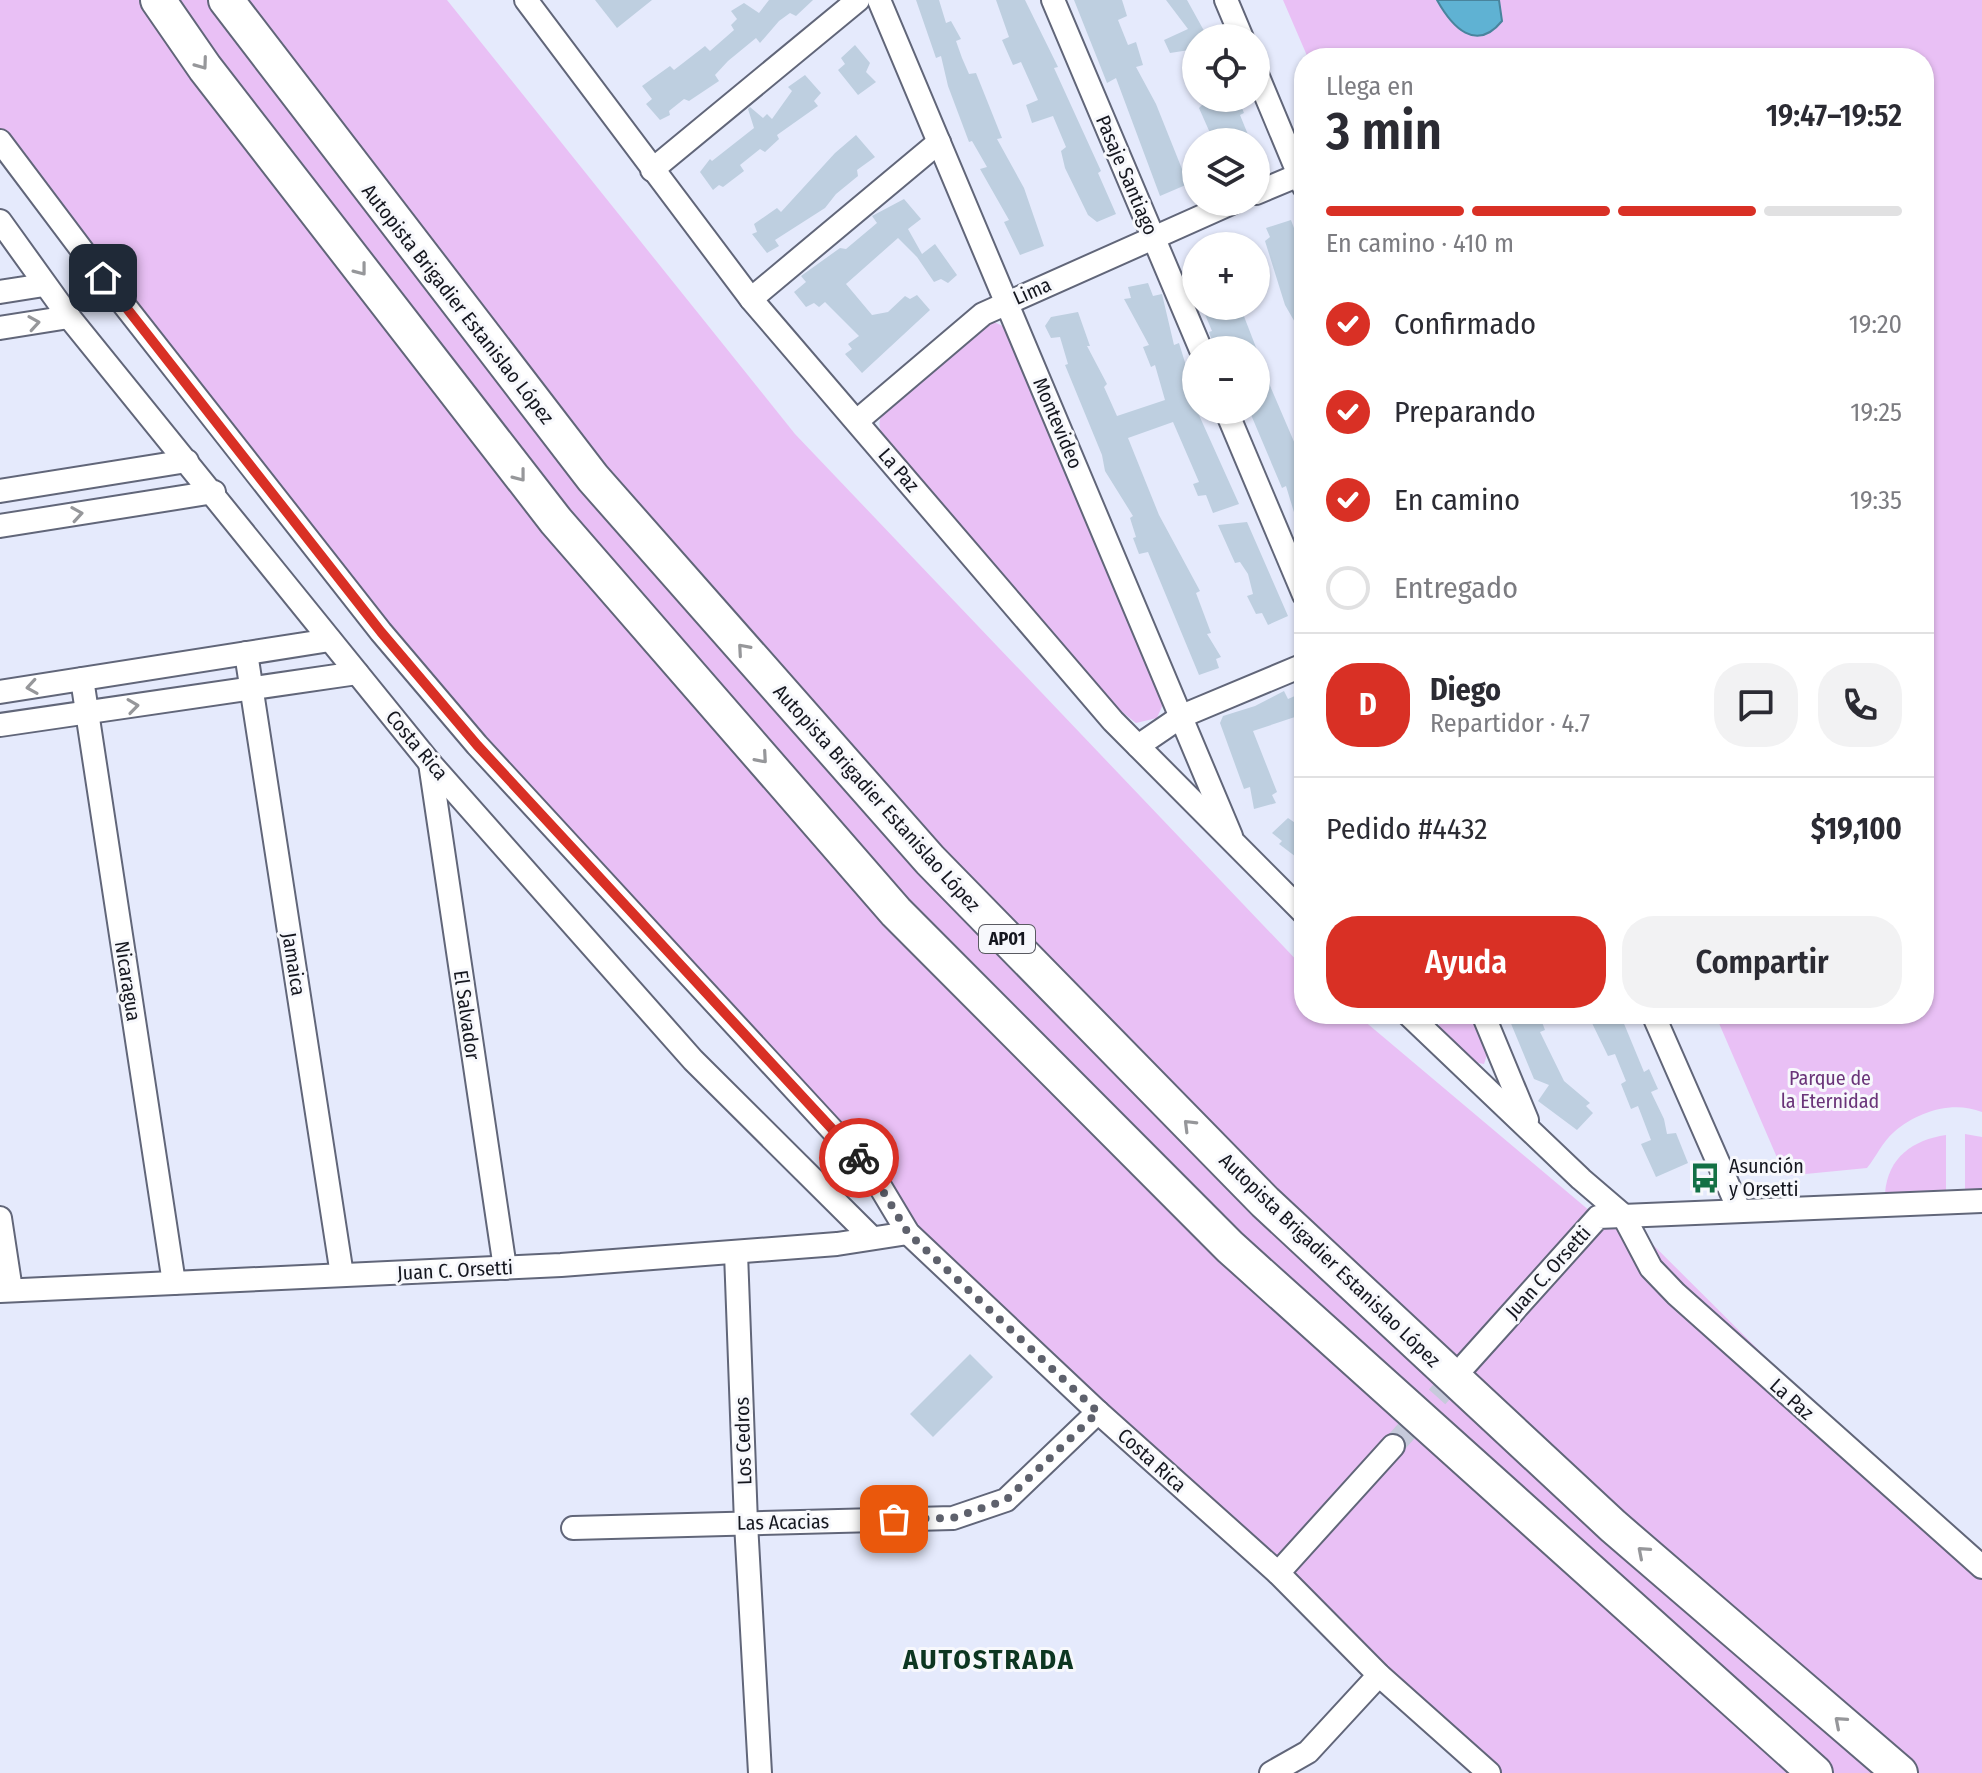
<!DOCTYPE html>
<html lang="es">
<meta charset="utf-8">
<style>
body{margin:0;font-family:"Fira Sans Condensed",sans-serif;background:#f2f2f3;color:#2b2b33;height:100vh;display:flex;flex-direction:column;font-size:30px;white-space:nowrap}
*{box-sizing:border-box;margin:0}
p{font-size:26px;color:#7c7c81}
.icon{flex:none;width:44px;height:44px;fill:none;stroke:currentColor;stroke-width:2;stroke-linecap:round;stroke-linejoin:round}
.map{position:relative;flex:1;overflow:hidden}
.details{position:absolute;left:1294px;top:48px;width:640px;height:976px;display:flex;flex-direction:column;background:#fff;border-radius:32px;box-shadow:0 2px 6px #0004}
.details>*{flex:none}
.controls{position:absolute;left:1182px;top:24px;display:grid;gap:16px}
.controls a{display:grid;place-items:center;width:88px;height:88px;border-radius:50%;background:#fff;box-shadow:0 2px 6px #0004;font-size:40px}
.pin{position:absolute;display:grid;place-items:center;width:68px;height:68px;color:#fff;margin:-34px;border-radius:16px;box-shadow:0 4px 12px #0006}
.courier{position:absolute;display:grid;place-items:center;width:80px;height:80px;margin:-40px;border:6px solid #d93025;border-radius:50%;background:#fff;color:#222;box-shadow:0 2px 10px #0007}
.overview em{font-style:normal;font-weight:600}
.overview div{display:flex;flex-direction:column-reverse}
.overview{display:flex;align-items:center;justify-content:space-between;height:136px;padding:0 32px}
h1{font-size:52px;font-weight:600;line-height:60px}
.bar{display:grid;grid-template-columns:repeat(4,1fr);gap:12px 8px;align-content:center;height:96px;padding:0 32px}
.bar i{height:10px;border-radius:6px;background:#e1e1e2}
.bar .selected{background:#d93025}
.bar p{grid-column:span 4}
.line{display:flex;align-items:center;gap:20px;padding:0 32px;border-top:2px solid #e1e1e2}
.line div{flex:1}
.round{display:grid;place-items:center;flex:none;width:84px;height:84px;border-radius:32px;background:#f2f2f3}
ol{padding:0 32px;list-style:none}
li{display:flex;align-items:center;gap:24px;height:88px}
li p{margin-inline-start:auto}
li .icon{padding:8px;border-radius:50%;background:#d93025;color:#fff;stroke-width:4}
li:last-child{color:#7c7c81}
li i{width:44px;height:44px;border:4px solid #e1e1e2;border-radius:50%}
.button{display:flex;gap:16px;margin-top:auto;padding:16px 32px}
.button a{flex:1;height:92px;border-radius:32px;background:#d93025;color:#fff;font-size:32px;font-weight:600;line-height:92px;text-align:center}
.button a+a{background:#f2f2f3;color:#2b2b33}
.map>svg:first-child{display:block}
</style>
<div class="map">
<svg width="1982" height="1773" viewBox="0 0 1982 1773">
<rect width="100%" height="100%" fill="#e5eafc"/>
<g fill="#e9c0f5">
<polygon points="0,0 447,0 795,434 1304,968 1304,1014 1356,1014 1597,1217 1623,1215 1982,1572 1982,1773 1489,1773 908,1233 872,1173 477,745 0,141"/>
<path d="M 1283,0 L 1982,0 L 1982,1112 C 1952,1100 1917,1112 1894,1132 C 1883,1141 1876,1157 1867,1168 L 1785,1176 L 1715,1014 L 1924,1014 L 1924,58 L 1308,58 Z"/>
<path d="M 994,322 L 1005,327 L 1159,687 L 1163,704 L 1157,718 L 1136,723 L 1117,708 L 886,441 C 877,426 877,420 888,406 L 983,326 Z"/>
<path d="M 1454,1014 C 1481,1014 1479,1030 1488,1052 L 1484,1064 L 1473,1062 L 1438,1029 L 1440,1021 Z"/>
<polygon points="1965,1134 1982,1137 1982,1189 1965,1190"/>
<path d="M 1946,1135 L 1946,1190 L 1885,1193 C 1888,1157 1913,1140 1946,1135 Z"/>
</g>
<path fill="#5fb2d3" stroke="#49849d" stroke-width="2" d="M 1437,0 L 1499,0 L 1502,21 C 1476,53 1452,27 1437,0 Z"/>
<g fill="#becfe0">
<polygon points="595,0 652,0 617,28"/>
<polygon points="769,0 813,0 796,16 790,13 779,21 760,43 756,38 728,61 715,75 719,81 689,101 684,99 669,111 670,115 660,120 646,104 652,99 642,86 670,66 674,70 705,46 710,51 734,30 731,25 737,19 731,11 744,3 759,13"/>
<polygon points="916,0 939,0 946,23 951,21 961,39 956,41 962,58 969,74 976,73 1002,138 997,139 1024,188 1044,246 1020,255 1004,222 1009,220 980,169 987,167 972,141 969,142 948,86 941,56 936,58"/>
<polygon points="996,0 1025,0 1058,67 1054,68 1101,171 1098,173 1116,214 1097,222 1088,215 1065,168 1061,151 1066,147 1053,116 1032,123 1026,105 1038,100 1021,62 1013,65 1002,40 1009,37"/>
<polygon points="1074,0 1122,0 1127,16 1118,20 1128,45 1136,42 1143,65 1136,67 1156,104 1188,184 1160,196 1116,78 1107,83"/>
<polygon points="1166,0 1187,0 1208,38 1196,38 1196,49 1170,53 1164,40 1188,29"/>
<polygon points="855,45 870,63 866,72 876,82 858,95 838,70 845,64 841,58"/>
<polygon points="805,75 821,93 814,101 818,106 777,135 779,139 765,152 760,149 740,165 744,171 723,187 719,185 713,190 700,172 710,159 712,161 754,128 748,109 750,107 763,118 767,114 772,119 792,91 788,87"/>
<polygon points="1209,98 1238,98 1244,113 1240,115 1251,142 1214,142 1199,108"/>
<polygon points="856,135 875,157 857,170 858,176 836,194 825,208 775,240 779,246 767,253 752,234 757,232 754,224 777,208 781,212 835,153"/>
<polygon points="904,199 921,219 908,229 922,254 935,244 957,275 948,283 941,279 934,282 917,257 898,238 846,284 872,315 888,312 905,296 910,299 917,295 930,310 862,373 845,354 852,349 848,344 859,336 825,302 819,307 814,303 806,307 794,292 806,282 801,276 840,248 846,249 877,223 872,216"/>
<polygon points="1291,220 1304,255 1304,338 1285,305 1265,241 1270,237 1266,228"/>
<polygon points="1148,283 1153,296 1162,294 1174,345 1179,343 1191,382 1185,384 1239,504 1213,513 1206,495 1198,496 1193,484 1199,482 1173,422 1128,438 1159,515 1200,591 1196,593 1211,633 1207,634 1221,657 1216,659 1219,668 1199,675 1148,552 1139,554 1133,538 1136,537 1130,518 1133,516 1105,471 1102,455 1065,365 1068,364 1060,337 1051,338 1045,326 1051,317 1078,312 1090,346 1087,346 1107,384 1104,387 1117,416 1165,400 1155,365 1151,367 1143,347 1149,345 1124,299 1131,298 1128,287"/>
<polygon points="1217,306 1240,306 1257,350 1215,350 1209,332 1212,331 1204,312"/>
<polygon points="1256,353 1304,465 1304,531 1300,532 1286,486 1282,488 1249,410 1256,410"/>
<polygon points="1247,522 1288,616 1268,625 1262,613 1256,614 1247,596 1253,594 1248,574 1240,562 1235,563 1218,525"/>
<polygon points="1284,691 1288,699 1304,692 1304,714 1253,731 1277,792 1272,795 1276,803 1254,809 1250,787 1244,789 1220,723 1223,716 1255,706"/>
<polygon points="1288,818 1304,829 1304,863 1279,844 1282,841 1272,833"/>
<polygon points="1507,1014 1539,1014 1545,1030 1540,1032 1564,1081 1590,1103 1586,1106 1593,1113 1577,1130 1538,1101 1549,1085 1534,1079"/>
<polygon points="1597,1014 1620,1014 1644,1072 1649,1069 1658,1089 1651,1092 1664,1119 1667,1134 1676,1133 1688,1163 1656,1177 1641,1144 1651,1140 1638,1106 1631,1109 1621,1084 1626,1081 1615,1054 1608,1056 1591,1021 1599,1018"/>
<polygon points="970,1354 993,1377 933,1437 910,1414"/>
</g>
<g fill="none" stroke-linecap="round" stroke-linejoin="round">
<polyline stroke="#c6cadb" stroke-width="22" stroke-dasharray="22 11" stroke-linecap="butt" points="1393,1446 1463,1368"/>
<g stroke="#616679" stroke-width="26">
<g id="minor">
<polyline points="526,0 751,299 1113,721 1304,913"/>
<polyline points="879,0 1231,836"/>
<polyline points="1053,0 1201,350"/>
<polyline points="1226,0 1242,38"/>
<polyline points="1256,72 1304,187"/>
<polyline points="0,141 103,278 381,632 477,745 872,1173 908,1233 1098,1412 1278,1573 1379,1675 1489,1773"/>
<polyline points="652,170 858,0"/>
<polyline points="1256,193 1299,175"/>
<polyline points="0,221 69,317 430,763 693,1060 871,1237"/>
<polyline points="0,292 44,285"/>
<polyline points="751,299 939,142"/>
<polyline points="0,328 69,317"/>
<polyline points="1226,410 1304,595"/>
<polyline points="857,421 983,314 1234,202"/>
<polyline points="0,491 187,461"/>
<polyline points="0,526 214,492"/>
<polyline points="246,653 342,1275"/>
<polyline points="82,679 174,1283"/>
<polyline points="0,692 330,640"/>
<polyline points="0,725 357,673"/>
<polyline points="1138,746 1182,716 1304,665"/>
<polyline points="430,763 505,1268"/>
<polyline points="1408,1014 1581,1179 1623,1215 1651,1268 1676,1294 1982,1567"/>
<polyline points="1483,1014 1527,1120"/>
<polyline points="1653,1014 1739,1210"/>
<polyline points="0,1218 11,1290"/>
<polyline points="736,1253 746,1523 760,1773"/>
<polyline points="0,1291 561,1265 837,1244 908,1233"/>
<polyline points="1466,1364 1598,1217 1982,1201"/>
<polyline points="573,1528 953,1518 1006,1500 1098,1412"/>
<polyline points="1278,1573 1393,1446"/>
<polyline points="1271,1773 1308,1752 1379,1675"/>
</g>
</g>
<g stroke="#616679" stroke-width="38">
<g id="highway">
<polyline points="158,0 205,68 556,521 896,912 1230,1247 1815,1773"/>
<polyline points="226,0 593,478 930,860 1265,1202 1613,1526 1900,1773"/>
</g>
</g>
<use href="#minor" stroke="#fff" stroke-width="22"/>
<use href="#highway" stroke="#fff" stroke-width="34"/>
</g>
<defs><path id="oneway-chevron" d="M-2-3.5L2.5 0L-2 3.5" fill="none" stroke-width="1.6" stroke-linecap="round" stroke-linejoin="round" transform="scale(2)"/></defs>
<g stroke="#96979a">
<use href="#oneway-chevron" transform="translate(202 64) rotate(54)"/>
<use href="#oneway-chevron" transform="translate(361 270) rotate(52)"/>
<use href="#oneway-chevron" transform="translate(34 323) rotate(-9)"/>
<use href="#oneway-chevron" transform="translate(520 476) rotate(52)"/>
<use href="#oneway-chevron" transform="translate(77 514) rotate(-9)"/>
<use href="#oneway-chevron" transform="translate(743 649) rotate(-131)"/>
<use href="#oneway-chevron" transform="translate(32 687) rotate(171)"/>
<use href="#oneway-chevron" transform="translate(133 706) rotate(-8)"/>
<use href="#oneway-chevron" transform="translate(762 758) rotate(49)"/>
<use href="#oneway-chevron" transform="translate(1189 1125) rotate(-135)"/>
<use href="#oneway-chevron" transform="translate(1643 1552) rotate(-139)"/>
<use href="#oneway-chevron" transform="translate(1840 1722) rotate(-139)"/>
</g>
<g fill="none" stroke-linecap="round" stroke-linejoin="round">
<polyline stroke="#5e616c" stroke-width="8" stroke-dasharray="0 14.4" points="859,1158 872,1173 908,1233 1098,1412 1006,1500 953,1518 894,1519"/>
<polyline stroke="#d93025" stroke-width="10" points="103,278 381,632 477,745 859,1158"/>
</g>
<defs>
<g id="bus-bare" transform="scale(2.4)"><path d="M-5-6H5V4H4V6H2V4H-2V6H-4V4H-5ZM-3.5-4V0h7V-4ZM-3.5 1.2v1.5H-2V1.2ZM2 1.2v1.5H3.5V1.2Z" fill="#137045" stroke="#f7f8fc" stroke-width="2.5" paint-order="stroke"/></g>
</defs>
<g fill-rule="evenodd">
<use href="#bus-bare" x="1705" y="1178"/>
</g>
<g text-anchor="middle" stroke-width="6" stroke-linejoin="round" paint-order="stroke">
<rect fill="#f7f8fc" stroke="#595a61" stroke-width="2" x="979" y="925" width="56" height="28" rx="6"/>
<g font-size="18" font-weight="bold" fill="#15171f">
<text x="1007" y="945">AP01</text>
</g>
<g font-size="20" fill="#15171f" stroke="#f7f8fc">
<text transform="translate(1127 175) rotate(67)" y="7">Pasaje Santiago</text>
<text transform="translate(1032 291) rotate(-24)" y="7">Lima</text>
<text transform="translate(458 304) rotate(52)" y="7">Autopista Brigadier Estanislao López</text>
<text transform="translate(1058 423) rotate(67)" y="7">Montevideo</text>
<text transform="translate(899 470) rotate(49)" y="7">La Paz</text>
<text transform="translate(417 745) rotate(50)" y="7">Costa Rica</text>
<text transform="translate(877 798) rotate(48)" y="7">Autopista Brigadier Estanislao López</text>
<text transform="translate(294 964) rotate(81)" y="7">Jamaica</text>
<text transform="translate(128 981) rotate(81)" y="7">Nicaragua</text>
<text transform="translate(467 1015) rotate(82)" y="7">El Salvador</text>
<text transform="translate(1330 1260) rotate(44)" y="7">Autopista Brigadier Estanislao López</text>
<text transform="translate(455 1270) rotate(-3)" y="7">Juan C. Orsetti</text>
<text transform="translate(1548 1272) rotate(-48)" y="7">Juan C. Orsetti</text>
<text transform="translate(1792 1399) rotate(42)" y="7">La Paz</text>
<text transform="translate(743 1441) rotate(-92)" y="7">Los Cedros</text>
<text transform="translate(1152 1460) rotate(42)" y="7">Costa Rica</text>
<text transform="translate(783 1522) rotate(-1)" y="7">Las Acacias</text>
</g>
<g font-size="20" fill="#6a3479" stroke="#f7f8fc">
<text x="1830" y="1085">Parque de<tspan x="1830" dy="23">la Eternidad</tspan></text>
</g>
<g font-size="20" fill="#15171f" stroke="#f7f8fc" text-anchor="start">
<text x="1729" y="1173">Asunción<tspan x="1729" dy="23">y Orsetti</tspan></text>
</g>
<g font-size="28" font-weight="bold" letter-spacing="2" fill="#0d3621" stroke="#f7f8fc">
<text x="989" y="1669">AUTOSTRADA</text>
</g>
</g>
</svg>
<div class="controls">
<a><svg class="icon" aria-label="locate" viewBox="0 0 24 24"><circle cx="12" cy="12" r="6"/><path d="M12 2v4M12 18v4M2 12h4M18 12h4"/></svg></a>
<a><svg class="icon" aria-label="layers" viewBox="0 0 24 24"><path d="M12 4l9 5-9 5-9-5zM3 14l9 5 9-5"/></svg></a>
<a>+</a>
<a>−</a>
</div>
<div class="pin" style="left:894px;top:1519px;background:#ea580c"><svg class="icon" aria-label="bag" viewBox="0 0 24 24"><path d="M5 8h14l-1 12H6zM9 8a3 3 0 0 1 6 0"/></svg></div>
<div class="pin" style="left:103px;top:278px;background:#1f2937"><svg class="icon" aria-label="home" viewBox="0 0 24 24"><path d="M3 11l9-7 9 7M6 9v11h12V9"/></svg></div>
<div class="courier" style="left:859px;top:1158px"><svg class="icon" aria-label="bike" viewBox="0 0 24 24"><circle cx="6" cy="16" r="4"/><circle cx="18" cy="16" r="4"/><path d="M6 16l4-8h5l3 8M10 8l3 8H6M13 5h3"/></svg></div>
<section class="details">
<div class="overview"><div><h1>3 min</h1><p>Llega en</p></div><em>19:47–19:52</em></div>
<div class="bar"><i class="selected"></i><i class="selected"></i><i class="selected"></i><i></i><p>En camino · 410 m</p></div>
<ol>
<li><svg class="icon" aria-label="check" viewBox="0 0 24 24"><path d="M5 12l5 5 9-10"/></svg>Confirmado<p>19:20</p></li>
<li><svg class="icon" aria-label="check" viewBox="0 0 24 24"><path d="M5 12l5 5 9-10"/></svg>Preparando<p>19:25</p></li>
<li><svg class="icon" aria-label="check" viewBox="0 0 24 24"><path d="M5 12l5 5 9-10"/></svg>En camino<p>19:35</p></li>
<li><i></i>Entregado</li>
</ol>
<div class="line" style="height:144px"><b class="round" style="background:#d93025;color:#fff">D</b><div><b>Diego</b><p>Repartidor · 4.7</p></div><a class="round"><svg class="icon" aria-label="chat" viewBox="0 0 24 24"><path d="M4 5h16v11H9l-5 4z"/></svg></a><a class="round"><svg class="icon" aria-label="phone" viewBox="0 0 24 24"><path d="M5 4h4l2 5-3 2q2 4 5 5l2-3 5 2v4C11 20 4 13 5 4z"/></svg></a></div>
<div class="line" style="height:104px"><div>Pedido #4432</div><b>$19,100</b></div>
<div class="button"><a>Ayuda</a><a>Compartir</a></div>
</section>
</div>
